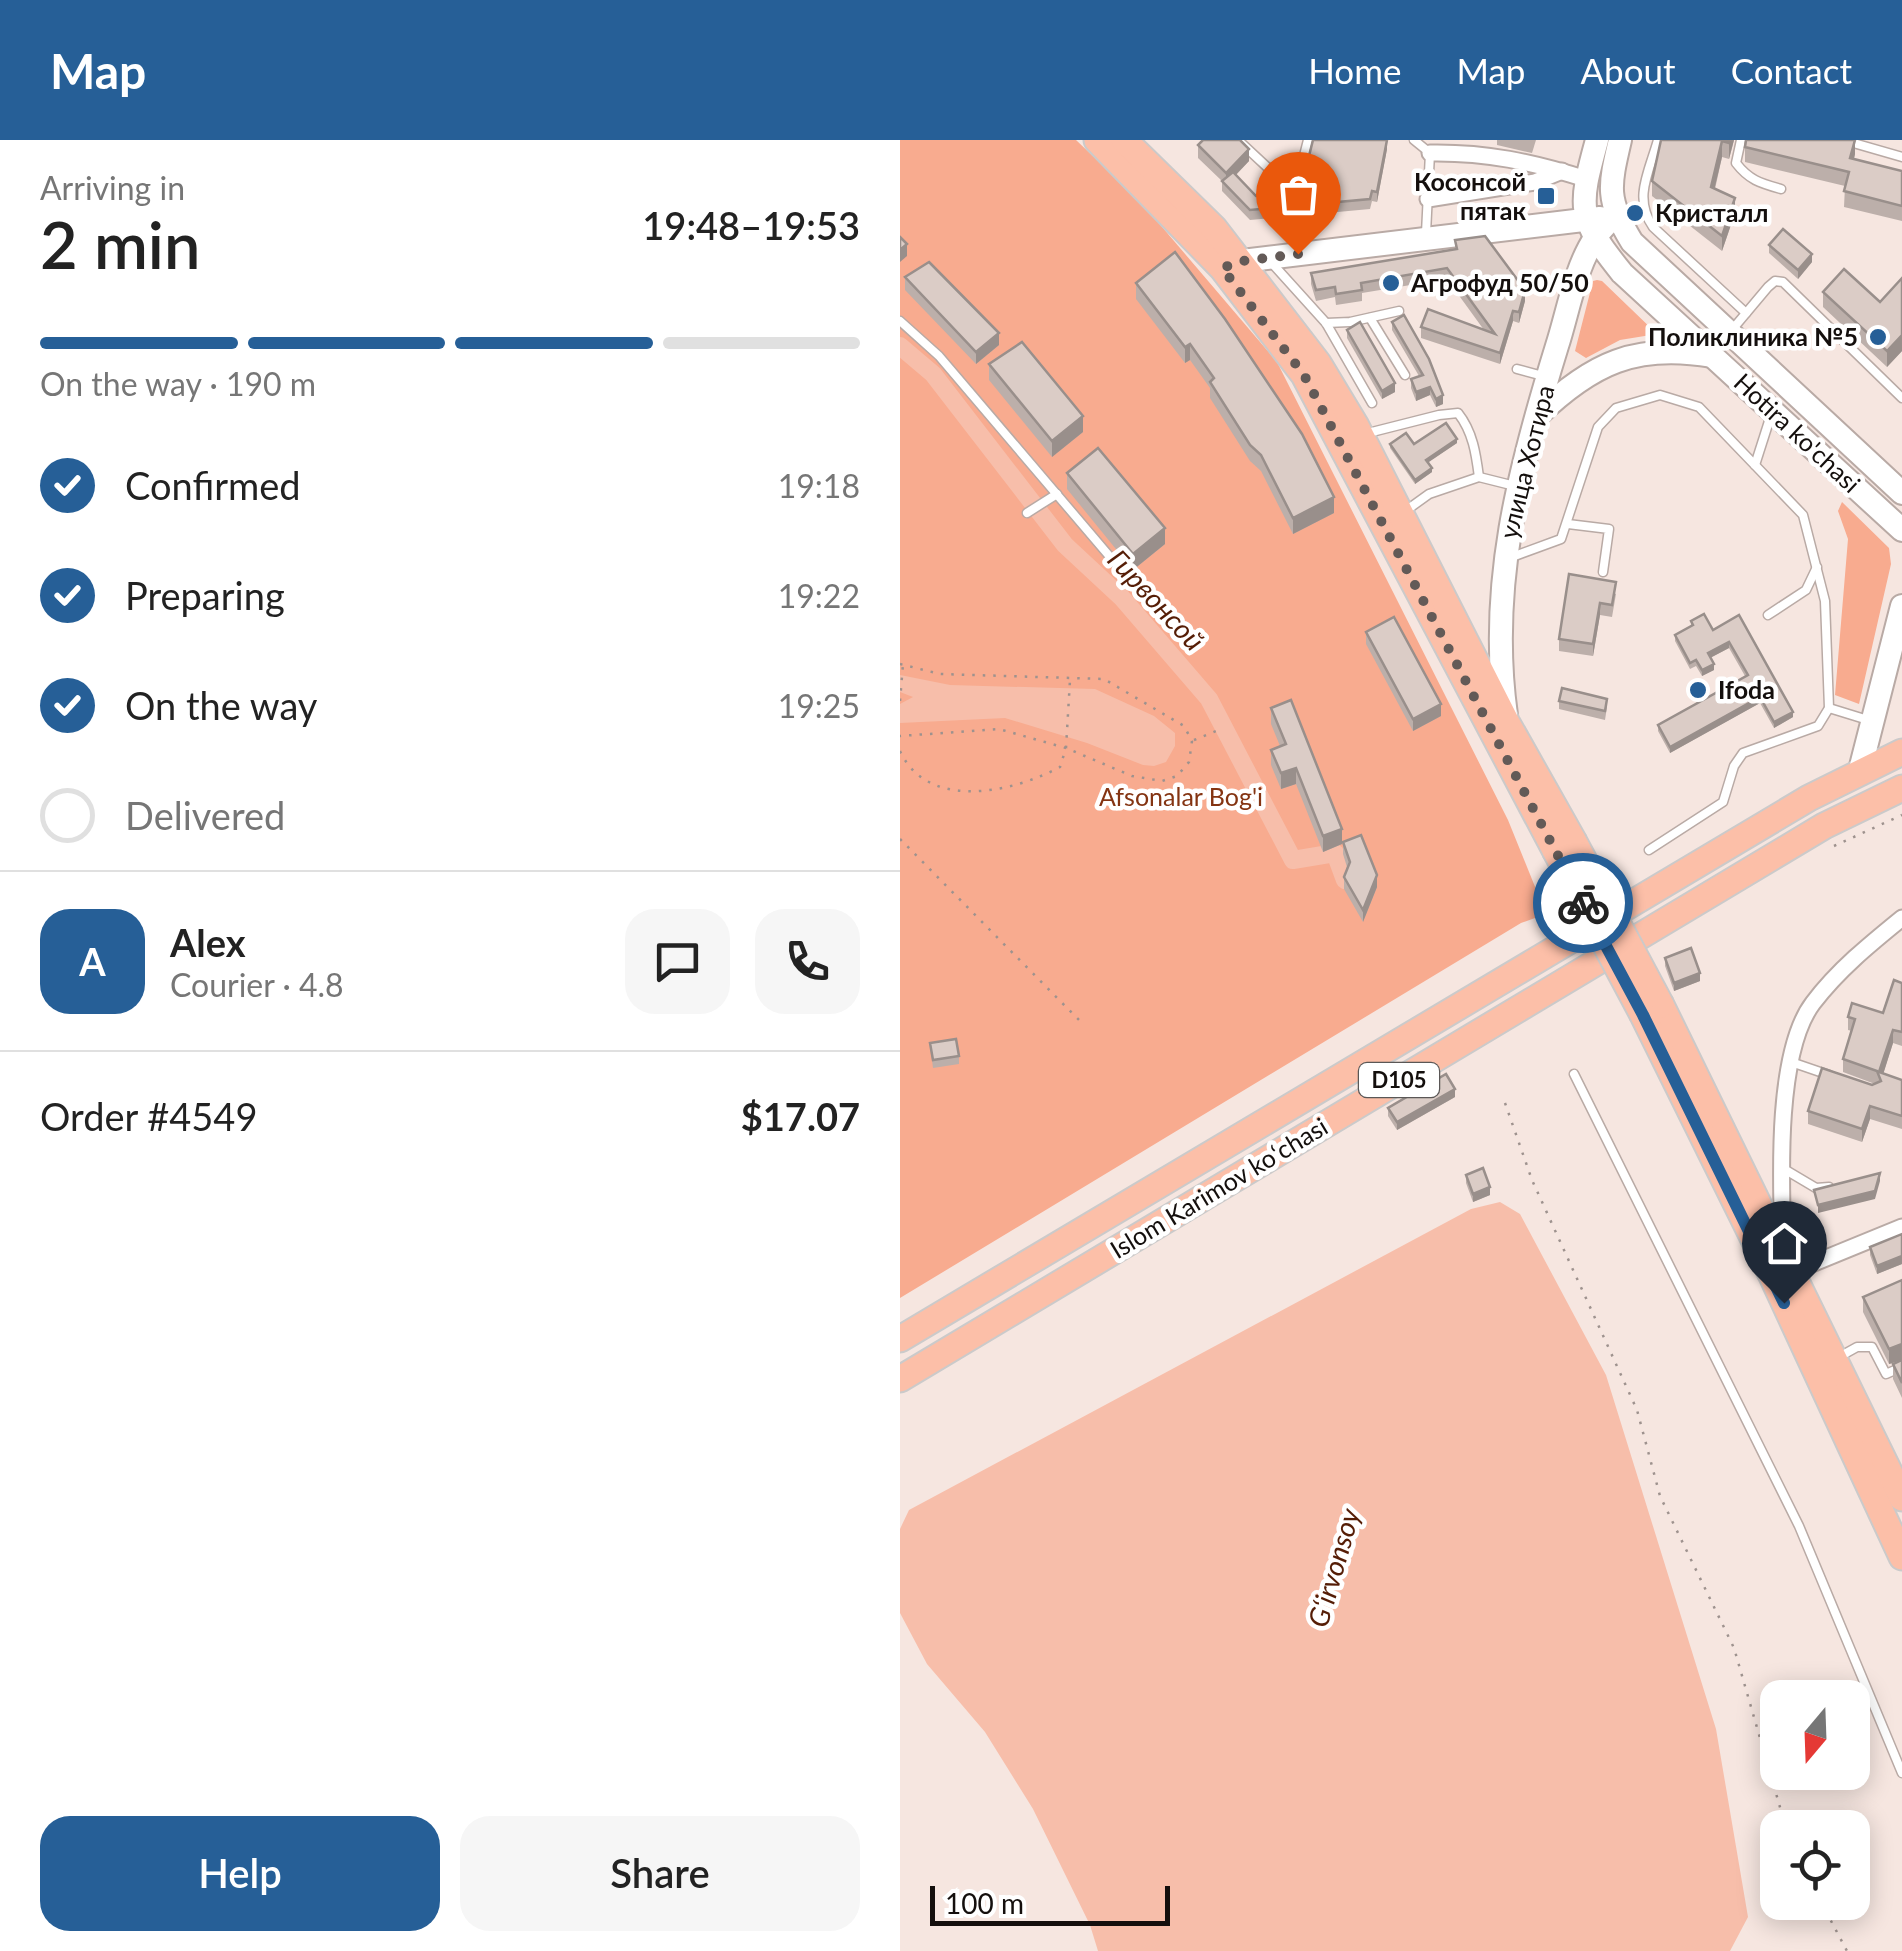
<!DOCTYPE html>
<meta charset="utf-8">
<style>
body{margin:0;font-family:Lato,sans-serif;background:#f6f6f6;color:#222;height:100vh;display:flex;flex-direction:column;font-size:38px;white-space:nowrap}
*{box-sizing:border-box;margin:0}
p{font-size:32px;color:#767676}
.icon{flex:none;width:55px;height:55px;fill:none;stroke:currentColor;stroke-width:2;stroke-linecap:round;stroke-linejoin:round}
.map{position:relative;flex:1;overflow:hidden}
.sheet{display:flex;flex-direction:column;background:#fff;width:900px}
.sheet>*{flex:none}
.needle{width:65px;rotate:199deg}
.buttons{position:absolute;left:860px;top:1540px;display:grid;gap:20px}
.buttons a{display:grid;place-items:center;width:110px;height:110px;border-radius:20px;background:#fff;box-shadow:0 5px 25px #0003;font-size:50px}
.scale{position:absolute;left:30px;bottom:25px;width:240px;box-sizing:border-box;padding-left:10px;border:5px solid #140f0d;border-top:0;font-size:28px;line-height:35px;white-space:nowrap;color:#140f0d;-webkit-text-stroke:8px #fff;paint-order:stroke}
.pin{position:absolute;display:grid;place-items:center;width:85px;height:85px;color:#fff;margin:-102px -42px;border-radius:50% 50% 50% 0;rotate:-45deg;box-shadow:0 0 10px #0007}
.pin .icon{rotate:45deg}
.courier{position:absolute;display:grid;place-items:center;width:100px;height:100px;margin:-50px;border:8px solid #265f97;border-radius:50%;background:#fff;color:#222;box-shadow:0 2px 12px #0007}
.head em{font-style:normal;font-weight:600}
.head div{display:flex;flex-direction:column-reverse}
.head{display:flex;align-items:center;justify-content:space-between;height:170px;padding:0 40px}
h1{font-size:65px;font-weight:600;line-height:75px}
.bar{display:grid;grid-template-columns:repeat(4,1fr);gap:15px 10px;align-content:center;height:120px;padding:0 40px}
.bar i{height:12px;border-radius:8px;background:#e0e0e0}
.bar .selected{background:#265f97}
.bar p{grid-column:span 4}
.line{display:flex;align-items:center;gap:25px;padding:0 40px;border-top:2px solid #e0e0e0}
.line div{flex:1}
.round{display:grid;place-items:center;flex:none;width:105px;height:105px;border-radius:30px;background:#f6f6f6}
ol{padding:0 40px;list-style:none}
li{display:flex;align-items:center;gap:30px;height:110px}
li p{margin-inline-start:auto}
li .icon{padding:10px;border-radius:50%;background:#265f97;color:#fff;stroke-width:4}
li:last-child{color:#767676}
li i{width:55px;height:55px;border:5px solid #e0e0e0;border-radius:50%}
.cta{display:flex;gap:20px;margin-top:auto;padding:20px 40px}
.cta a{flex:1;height:115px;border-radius:30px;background:#265f97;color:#fff;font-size:40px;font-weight:600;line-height:115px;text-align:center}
.cta a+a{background:#f6f6f6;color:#222}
header{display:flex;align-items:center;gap:60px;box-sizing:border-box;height:140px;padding:0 50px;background:#265f97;color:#fff}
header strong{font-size:48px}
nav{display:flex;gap:55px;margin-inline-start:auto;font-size:35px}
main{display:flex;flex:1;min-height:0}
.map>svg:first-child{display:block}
</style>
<header>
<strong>Map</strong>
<nav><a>Home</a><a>Map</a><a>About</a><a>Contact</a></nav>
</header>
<main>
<section class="sheet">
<div class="head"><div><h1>2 min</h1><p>Arriving in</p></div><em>19:48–19:53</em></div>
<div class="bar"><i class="selected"></i><i class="selected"></i><i class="selected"></i><i></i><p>On the way · 190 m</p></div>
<ol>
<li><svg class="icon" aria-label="check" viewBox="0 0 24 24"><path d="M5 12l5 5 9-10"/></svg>Confirmed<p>19:18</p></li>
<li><svg class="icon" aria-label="check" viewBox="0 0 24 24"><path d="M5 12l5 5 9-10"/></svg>Preparing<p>19:22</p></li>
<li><svg class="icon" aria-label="check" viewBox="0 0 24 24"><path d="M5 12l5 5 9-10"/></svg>On the way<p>19:25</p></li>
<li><i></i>Delivered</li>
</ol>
<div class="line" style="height:180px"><b class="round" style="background:#265f97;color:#fff">A</b><div><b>Alex</b><p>Courier · 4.8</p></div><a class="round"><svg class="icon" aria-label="chat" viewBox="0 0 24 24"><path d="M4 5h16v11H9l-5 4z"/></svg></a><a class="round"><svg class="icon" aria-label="phone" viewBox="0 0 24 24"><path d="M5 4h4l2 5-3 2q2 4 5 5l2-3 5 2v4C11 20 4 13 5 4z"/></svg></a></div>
<div class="line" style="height:130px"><div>Order #4549</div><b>$17.07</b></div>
<div class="cta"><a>Help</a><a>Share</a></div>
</section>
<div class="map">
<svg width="1002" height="1811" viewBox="0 0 1002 1811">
<rect width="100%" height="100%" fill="#f6e6e0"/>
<g fill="#f8ab8f">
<polygon points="0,0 176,0 240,61 377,222 608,680 646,774 621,783 0,1158"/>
<polygon points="697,140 702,141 757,194 720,200 686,218 675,211 693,141"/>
<polygon points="942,362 989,408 991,424 959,564 935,555 948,399 938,371"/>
</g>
<g fill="#f7beaa">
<polygon points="0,535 50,545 195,549 254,576 275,593 275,606 266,622 254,626 243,625 187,603 105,578 0,583 0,564 13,557 0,552"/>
<polygon points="600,1062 620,1074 706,1235 816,1589 848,1777 830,1811 198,1811 190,1785 133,1669 85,1592 27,1524 0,1473 0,1389 9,1370 571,1069"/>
</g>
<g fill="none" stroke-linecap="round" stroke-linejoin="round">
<polyline stroke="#f7beaa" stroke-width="18" points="0,206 33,234 165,405 222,458 309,559 393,720 435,713 445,740"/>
<g stroke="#b9aaa5" stroke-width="11">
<g id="service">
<polyline points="338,0 381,40 398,39 408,0"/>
<polyline points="514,0 530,13 526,93"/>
<path d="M 758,0 C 749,32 733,58 753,87 L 846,173"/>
<path d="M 841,0 L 836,23 C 849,40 860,43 881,49"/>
<polyline points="943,0 1002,17"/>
<polyline points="370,121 426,183 472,263"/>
<polyline points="470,178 505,235"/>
<polyline points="0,181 39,216 245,458"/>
<polyline points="426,183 450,182 499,171"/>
<polyline points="831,191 868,147 875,141 883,142 1002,258"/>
<polyline points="617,229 643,236"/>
<path d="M 464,294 L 539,275 L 558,273 C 573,292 576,314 579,337"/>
<polyline points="855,325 871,275"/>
<polyline points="504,372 529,354 579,337 615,346"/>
<polyline points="127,373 157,354"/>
<polyline points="668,384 709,389 703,432"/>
<polyline points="612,417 661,399 698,287 716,268 760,255 799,267 903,375 925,461 929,568 918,586 843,613 834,626 823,662 749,710"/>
<polyline points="868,475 906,450 917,427"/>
<polyline points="929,568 968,580"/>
<polyline points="891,922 929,935"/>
<polyline points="674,934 899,1386 1002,1633"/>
<polyline points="884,1029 916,1048 929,1047"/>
<polyline points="939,1217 957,1207 972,1207 986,1234 1002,1227"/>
</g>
</g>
<g stroke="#b9aaa5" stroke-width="19">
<g id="minor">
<path d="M 530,13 C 585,12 633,22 686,39"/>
<polyline points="528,59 635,42 662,31"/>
<path d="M 883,1105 C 881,1043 875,913 913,863 C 938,830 970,804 1002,778"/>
<polyline points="892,1132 1002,1087"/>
</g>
</g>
<g stroke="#b9aaa5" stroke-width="26">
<g id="secondary">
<path d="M 697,0 C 678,69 677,77 722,133 L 1002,390"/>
<path d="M 720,0 C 709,47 706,60 732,102 L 1002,353"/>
<polyline points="326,126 342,121 700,78"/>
<path d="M 637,276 C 692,223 736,203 812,216"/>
<path d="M 606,575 C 588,446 619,329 657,206 C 668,172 675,128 695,98 C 700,90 709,82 715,75"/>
<polyline points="960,630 1002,466"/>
</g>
</g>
<g stroke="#cbcaca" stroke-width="29">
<g id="primary">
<polyline points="197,0 322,128 404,235 655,710"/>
<polyline points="224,0 314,88 418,223 456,286 607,583 673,700"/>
<polyline points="761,865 1002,1358"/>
<polyline points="743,875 871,1134 1002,1417"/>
<polyline points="0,1199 909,658 1002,612"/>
<polyline points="0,1239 924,686 1002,648"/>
</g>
</g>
<g stroke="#9e928e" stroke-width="2.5" stroke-dasharray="2.5 8" stroke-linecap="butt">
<polyline points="0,524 40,534 204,539 284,586 292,601 289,622 277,636 262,641 232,636 166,608 99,589 0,596"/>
<polyline points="0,561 3,524"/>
<polyline points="294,600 321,589"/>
<path d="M 0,611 C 28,672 114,652 160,627 L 166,608 L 170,540"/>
<polyline points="0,699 179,880"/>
<polyline points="934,706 1002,675"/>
<polyline points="605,963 632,1040 737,1270 760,1356 834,1508 886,1688"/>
<polyline points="921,1762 947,1811"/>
</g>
<use href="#service" stroke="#fff" stroke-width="8"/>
<use href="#minor" stroke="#fff" stroke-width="15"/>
<use href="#secondary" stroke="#fff" stroke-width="22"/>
<use href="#primary" stroke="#fcbfa8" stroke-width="25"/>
<g stroke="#cbcaca" stroke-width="29" stroke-linecap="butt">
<g id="primary-bridge">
<polyline points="673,700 761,865"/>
<polyline points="655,710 743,875"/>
</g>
</g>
<use href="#primary-bridge" stroke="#fcbfa8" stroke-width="25"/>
</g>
<g fill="#bcafaa">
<polygon points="597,0 636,0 632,13 597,5"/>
<polygon points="761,0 834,0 829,19 822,17 815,49 835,73 822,111 752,56 752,41"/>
<polygon points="298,5 349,21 336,35 356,56 416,51 418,35 407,34 407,24 487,9 477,62 472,61 470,69 350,80 322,51 322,41 298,18"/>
<polygon points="845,7 955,14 954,19 1002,31 1002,81 944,67 945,46 845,22"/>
<polygon points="555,100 625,161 619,183 613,181 600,224 521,198 521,187 584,190 547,139 462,153 462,161 436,165 435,157 416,161 411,144 411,133 555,109"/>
<polygon points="869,105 912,122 898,139 869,113"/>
<polygon points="5,137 99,205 76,224 5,150"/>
<polygon points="1002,138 1002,211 987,227 923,167 923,152 980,162"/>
<polygon points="236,143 434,373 393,394 361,331 350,321 310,258 310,248 290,220 285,223 236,159"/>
<polygon points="492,182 543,264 536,267 530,255 516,261 511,248 511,239 519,236 492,190"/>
<polygon points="447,190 495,252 482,259 447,198"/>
<polygon points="89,224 183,292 152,317 89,240"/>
<polygon points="557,303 528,322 532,332 515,344 490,308 490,304"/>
<polygon points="167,333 265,404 233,430 167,349"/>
<polygon points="669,434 716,454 712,477 700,475 693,516 659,511 659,499"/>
<polygon points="839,475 893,577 874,588 860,563 770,613 758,591 758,585 845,536 829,508 810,518 814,530 802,536 796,526 790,529 775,501 775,495 791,486 791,481 813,490"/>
<polygon points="466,492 541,576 513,591 466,504"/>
<polygon points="659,561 707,567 705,580 659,569"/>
<polygon points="371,568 442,704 423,712 396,644 381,649 371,625 371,610 380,606 371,584"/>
<polygon points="443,702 477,747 463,782 444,749 444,737 447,727 443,714"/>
<polygon points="765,818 800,841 774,851 765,826"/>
<polygon points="1002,843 1002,906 993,903 983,934 1002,940 1002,989 970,979 962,1002 908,984 908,971 975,944 943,932 943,919 952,891 948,890 948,877 983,873"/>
<polygon points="30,903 59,916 59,924 33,928"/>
<polygon points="555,957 497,990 488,976 488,968"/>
<polygon points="566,1035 590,1055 573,1062 566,1043"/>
<polygon points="1002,1094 1002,1124 977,1134 970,1115 970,1107"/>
<polygon points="1002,1140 1002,1258 993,1239 993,1224 1002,1220 989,1224 963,1172 963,1157"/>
</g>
<g fill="#998f8b">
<polygon points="487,0 487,9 477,62 477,52"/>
<polygon points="830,0 834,0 829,19 829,3"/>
<polygon points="955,0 955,14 950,34 950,18"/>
<polygon points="822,1 822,17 811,63 811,47"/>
<polygon points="349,9 349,21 326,45 326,33"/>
<polygon points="835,58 835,73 822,111 822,96"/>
<polygon points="7,104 7,116 0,122 0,110"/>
<polygon points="912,114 912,122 898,139 898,130"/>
<polygon points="625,150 625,161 619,183 619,172"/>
<polygon points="613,171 613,181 600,224 600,213"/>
<polygon points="99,193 99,205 76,224 76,212"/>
<polygon points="1002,195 1002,211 987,227 987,211"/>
<polygon points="290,204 290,220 285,223 285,207"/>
<polygon points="495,243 495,252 482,259 482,251"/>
<polygon points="530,247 530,255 516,261 516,252"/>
<polygon points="543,255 543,264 536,267 536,259"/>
<polygon points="183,276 183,292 152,317 152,301"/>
<polygon points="557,299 557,303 526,324 526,320"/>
<polygon points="532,328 532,332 515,344 515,340"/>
<polygon points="434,357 434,373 393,394 393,378"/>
<polygon points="265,388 265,404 233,430 233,414"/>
<polygon points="700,463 700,475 693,516 693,504"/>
<polygon points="829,502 829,508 808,519 808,513"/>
<polygon points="814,524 814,530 802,536 802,530"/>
<polygon points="860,557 860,563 770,613 770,607"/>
<polygon points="541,564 541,576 513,591 513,579"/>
<polygon points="893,572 893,577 874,588 874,582"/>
<polygon points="396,628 396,644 381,649 381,633"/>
<polygon points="442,689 442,704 423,712 423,696"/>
<polygon points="477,735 477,747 463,782 463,770"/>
<polygon points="800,833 800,841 774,851 774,843"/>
<polygon points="993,890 993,903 981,941 979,932"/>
<polygon points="555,949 555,957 497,990 497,982"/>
<polygon points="970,966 970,979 962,1002 962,989"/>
<polygon points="980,1033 980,1041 975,1059 918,1073 918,1065"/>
<polygon points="590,1047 590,1055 573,1062 573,1054"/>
<polygon points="1002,1116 1002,1124 977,1134 977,1126"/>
<polygon points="1002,1204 1002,1220 989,1224 989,1209"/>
</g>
<g fill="#dbccc6" stroke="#998f8b" stroke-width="2.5">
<polygon points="303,0 340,0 349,9 326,33 298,5"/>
<polygon points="413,0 487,0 477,52 472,51 470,59 350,70 322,41 333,32 356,56 416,51 419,25 407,24"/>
<polygon points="761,0 830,0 829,3 822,1 811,47 835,58 822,96 752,41"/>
<polygon points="846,0 955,0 950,18 1002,31 1002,66 944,51 949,32 845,7"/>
<polygon points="883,89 912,114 898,130 869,105"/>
<polygon points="585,96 625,150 619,172 613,171 600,213 521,187 528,169 595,194 547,128 461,143 462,150 436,154 435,147 416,150 411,133 557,109 555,100"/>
<polygon points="0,97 7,104 0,110"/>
<polygon points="275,112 325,179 402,294 434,357 393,378 361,315 350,305 310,242 314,238 290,204 285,207 236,143"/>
<polygon points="29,122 99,193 76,212 5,137"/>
<polygon points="944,129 980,162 1002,138 1002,195 987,211 923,152"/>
<polygon points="504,175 529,219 543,255 536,259 530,247 516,252 511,239 523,235 492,182"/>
<polygon points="460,182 495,243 482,251 447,190"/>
<polygon points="122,202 183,276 152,301 89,224"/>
<polygon points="546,283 557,299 526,320 532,328 515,340 490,304 506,293 514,304"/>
<polygon points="198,308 265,388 233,414 167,333"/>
<polygon points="669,434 716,442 712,465 700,463 693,504 659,499"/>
<polygon points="804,474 813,490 839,475 893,572 874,582 860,557 770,607 758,585 848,535 829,502 808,513 814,524 802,530 796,520 790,523 775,495 793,485 791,481"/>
<polygon points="494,477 541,564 513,579 466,492"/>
<polygon points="662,548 707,559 705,571 659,561"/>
<polygon points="391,560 442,689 423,696 396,628 381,633 371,610 386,604 371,568"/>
<polygon points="461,695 477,735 463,770 444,737 450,722 443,702"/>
<polygon points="791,808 800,833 774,843 765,818"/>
<polygon points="994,840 1002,843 1002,892 993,890 979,932 1002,940 1002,976 970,966 962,989 908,971 922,928 972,945 981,941 977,931 943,919 955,879 948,877 952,863 983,873"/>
<polygon points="56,899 59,916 33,920 30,903"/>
<polygon points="546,934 555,949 497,982 488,968"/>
<polygon points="583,1028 590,1047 573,1054 566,1035"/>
<polygon points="980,1033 975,1051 918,1065 914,1050"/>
<polygon points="1002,1094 1002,1116 977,1126 970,1107"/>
<polygon points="1002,1140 1002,1204 989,1209 963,1157"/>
<polygon points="1002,1220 1002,1243 993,1224"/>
</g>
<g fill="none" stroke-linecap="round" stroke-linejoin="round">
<polyline stroke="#635a57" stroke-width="10" stroke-dasharray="0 18" points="398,114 342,121 322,128 404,235 683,763"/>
<polyline stroke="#265f97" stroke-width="12" points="683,763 743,875 884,1163"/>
</g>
<g fill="#265f97" stroke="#fff" stroke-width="4">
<rect x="636" y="46" width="20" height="20" rx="5"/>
<circle cx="735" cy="73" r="10"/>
<circle cx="491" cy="143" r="10"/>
<circle cx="978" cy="197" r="10"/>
<circle cx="798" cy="550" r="10"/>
</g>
<g text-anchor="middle" stroke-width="9" stroke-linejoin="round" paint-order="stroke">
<rect fill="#fff" stroke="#5a5756" stroke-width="2.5" x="459" y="923" width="80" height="34" rx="8"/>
<g font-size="22" font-weight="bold" fill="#140f0d">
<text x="499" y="948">D105</text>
</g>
<g font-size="25" font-weight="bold" fill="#140f0d" stroke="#fff" text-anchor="start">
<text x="626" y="51" text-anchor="end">Косонсой<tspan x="626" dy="29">пятак</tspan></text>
<text x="755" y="82">Кристалл</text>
<text x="511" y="152">Агрофуд 50/50</text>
<text x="958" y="206" text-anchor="end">Поликлиника №5</text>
<text x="818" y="559">Ifoda</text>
</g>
<g font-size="25" fill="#140f0d" stroke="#fff">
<text transform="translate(897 293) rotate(43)" y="9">Hotira ko'chasi</text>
<text transform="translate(627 322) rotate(-76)" y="9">улица Хотира</text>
<text transform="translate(319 1048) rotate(-31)" y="9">Islom Karimov koʻchasi</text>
</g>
<g font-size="25" fill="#843412" stroke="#fff">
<text x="281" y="666">Afsonalar Bog'i</text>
</g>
<g font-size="28" font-style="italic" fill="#551d06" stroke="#fff">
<text transform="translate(256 460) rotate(47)" y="10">Гирвонсой</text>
<text transform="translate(434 1428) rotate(-74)" y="10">G‘irvonsoy</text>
</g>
</g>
</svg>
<div class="buttons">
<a><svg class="needle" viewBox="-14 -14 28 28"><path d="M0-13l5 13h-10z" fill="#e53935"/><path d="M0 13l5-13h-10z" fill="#767676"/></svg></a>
<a><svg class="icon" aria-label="locate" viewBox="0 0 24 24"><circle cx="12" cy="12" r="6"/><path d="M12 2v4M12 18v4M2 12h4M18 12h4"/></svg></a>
</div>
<div class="scale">100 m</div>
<div class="pin" style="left:398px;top:114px;background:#ea580c"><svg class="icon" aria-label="bag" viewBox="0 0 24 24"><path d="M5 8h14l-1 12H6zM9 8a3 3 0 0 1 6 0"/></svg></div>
<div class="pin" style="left:884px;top:1163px;background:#1f2937"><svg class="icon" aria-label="home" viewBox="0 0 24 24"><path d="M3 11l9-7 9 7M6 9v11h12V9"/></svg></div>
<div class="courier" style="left:683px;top:763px"><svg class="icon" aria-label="bike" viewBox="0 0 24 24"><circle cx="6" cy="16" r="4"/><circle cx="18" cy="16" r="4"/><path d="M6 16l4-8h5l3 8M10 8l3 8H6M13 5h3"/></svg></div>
</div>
</main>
